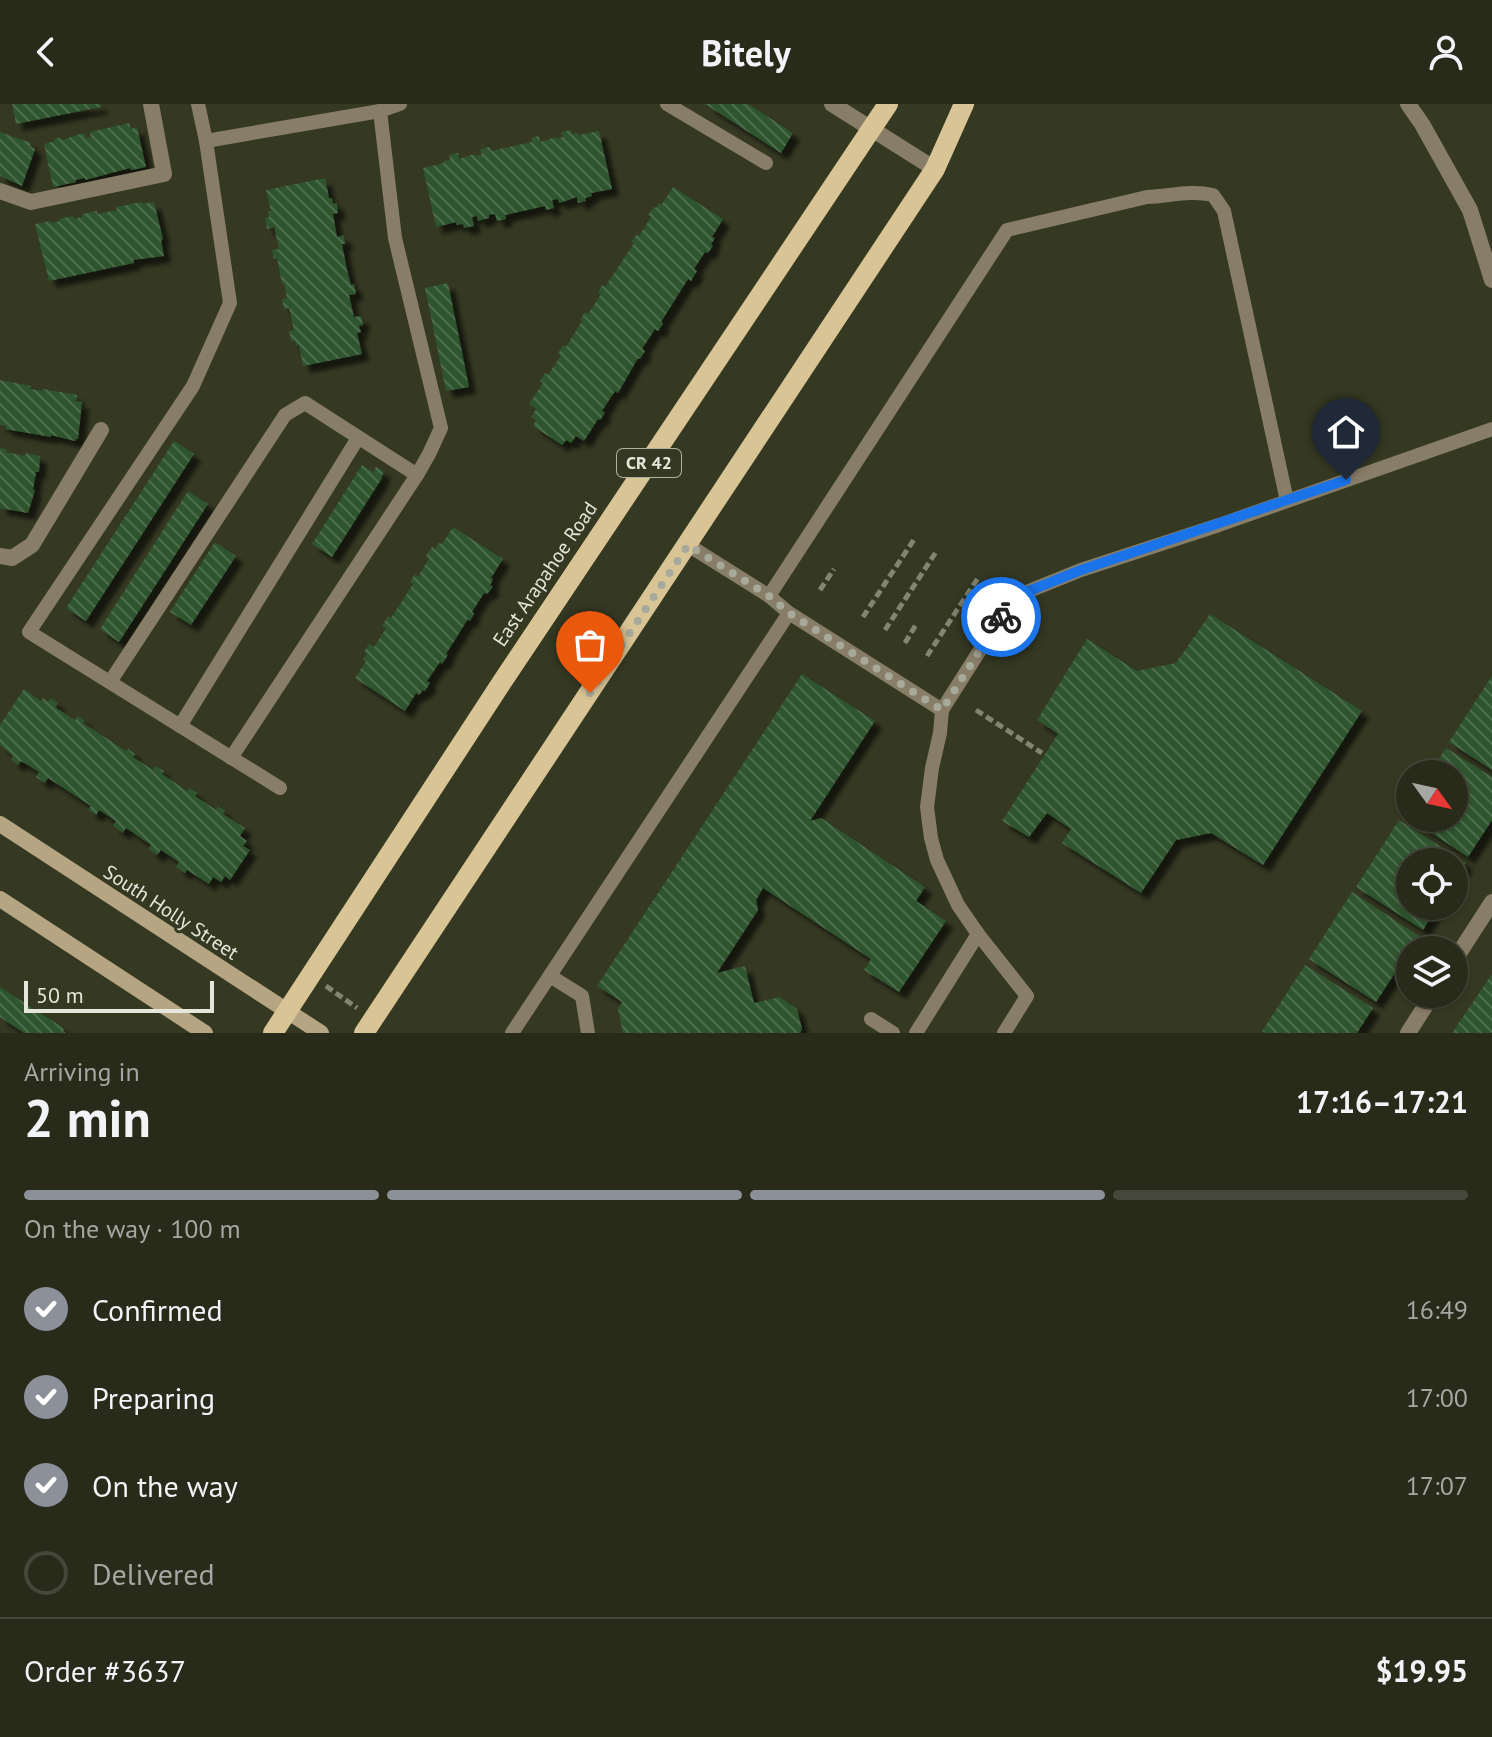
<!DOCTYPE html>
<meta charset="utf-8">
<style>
body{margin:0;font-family:"PT Sans",sans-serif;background:#303323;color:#f1f3f6;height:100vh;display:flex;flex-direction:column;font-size:30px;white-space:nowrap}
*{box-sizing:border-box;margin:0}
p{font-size:26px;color:#a5a7a2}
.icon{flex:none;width:44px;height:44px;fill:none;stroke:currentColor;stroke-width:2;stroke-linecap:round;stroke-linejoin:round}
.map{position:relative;height:929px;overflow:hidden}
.drawer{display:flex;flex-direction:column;background:#282b1a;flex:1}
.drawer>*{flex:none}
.needle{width:52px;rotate:123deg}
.fabs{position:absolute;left:1396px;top:656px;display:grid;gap:16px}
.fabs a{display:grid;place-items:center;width:72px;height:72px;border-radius:50%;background:#282b1a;box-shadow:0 2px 6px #0004,0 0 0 2px #444739;font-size:40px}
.scale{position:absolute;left:24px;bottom:20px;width:190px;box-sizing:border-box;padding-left:8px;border:4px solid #e5e7da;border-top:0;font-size:22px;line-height:28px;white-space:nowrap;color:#e5e7da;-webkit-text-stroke:6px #353922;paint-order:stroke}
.pin{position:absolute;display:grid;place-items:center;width:68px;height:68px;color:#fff;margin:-82px -34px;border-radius:50% 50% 50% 0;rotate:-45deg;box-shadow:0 0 8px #0007}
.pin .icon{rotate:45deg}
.courier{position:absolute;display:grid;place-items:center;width:80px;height:80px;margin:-40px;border:6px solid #1a73e8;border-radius:50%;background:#fff;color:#222;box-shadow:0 2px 10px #0007}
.overview em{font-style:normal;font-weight:800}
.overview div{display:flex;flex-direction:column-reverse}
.overview{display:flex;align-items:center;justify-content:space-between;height:136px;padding:0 24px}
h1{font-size:52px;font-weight:800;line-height:60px}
.bar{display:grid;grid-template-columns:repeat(4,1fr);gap:12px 8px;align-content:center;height:96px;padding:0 24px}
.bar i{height:10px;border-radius:6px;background:#444739}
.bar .current{background:#8c9099}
.bar p{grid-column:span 4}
.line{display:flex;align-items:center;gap:20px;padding:0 24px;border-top:2px solid #444739}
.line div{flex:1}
ol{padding:0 24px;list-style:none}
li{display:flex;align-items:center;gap:24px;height:88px}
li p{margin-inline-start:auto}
li .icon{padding:8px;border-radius:50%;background:#8c9099;color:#fff;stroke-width:4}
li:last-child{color:#a5a7a2}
li i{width:44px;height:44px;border:4px solid #444739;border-radius:50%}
header{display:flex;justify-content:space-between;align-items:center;height:104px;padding:0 24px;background:#282b1a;font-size:36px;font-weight:800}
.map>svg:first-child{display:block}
</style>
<header><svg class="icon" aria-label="back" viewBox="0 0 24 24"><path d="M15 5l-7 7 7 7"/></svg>Bitely<svg class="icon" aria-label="person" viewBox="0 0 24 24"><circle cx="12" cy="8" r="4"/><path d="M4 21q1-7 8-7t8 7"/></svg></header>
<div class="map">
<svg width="1492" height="929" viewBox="0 0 1492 929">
<defs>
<pattern id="building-back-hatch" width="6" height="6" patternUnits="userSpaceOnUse" patternTransform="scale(2)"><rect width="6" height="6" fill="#2d542e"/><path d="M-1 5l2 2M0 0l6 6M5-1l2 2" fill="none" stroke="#4b6d4c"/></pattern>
<filter id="shadow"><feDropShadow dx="7" dy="7" stdDeviation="2" flood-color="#0009"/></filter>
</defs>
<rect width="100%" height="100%" fill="#353922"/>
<g fill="url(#building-back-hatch)" filter="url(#shadow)">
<polygon points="12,0 101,0 101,3 16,20"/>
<polygon points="705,0 748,0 793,29 781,49"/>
<polygon points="129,19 131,25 137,23 146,63 131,66 130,64 85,76 85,74 75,76 76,78 53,83 44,40 55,37 54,35 60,34 61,36 84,29 86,34 91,33 90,28"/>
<polygon points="571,26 572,30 578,29 579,31 599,27 612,85 591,89 592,92 585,94 586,97 578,99 577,93 559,99 558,95 552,96 554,104 546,106 545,102 505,111 506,115 497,117 495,110 489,111 489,114 478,117 477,112 472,113 474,122 464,124 463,120 457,121 456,118 436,123 423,64 444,59 443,57 450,56 449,51 458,49 459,55 474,50 475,52 482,50 480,45 490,43 491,47 532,38 531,34 539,32 540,38 556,33 556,35 563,33 561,28"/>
<polygon points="0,28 31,39 30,42 35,45 22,82 0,72"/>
<polygon points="325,74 329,94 332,94 333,100 337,99 338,109 333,110 337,133 344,131 345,140 342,140 347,166 351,181 354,180 356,190 349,191 354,213 361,212 363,221 359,222 361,228 357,229 362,250 303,262 299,241 296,242 295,236 291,237 289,227 294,226 289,204 284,205 282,195 287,194 284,179 282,180 277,154 274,155 272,146 279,145 274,123 267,125 265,114 269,113 268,107 271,107 266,86"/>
<polygon points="673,83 723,115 712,133 715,134 711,140 713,142 708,149 705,148 694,165 697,167 691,177 688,175 661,218 663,220 658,227 655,225 642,245 645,247 640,255 638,254 618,289 615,287 602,307 605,309 600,316 598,315 584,337 576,332 571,339 566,336 562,341 533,322 536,317 531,313 536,305 529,300 543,279 540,277 545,269 548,271 561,251 558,250 563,241 566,243 582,217 580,216 585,208 588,210 601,190 598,188 602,181 605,183 634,139 631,138 636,131 639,132 651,113 648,111 654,103 656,104 659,99 662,100"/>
<polygon points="142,98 142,100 154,98 163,135 161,136 164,152 133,156 134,159 49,177 35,120 50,117 51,119 60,117 59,115 73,112 74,115 82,113 82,110 97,107 97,110 117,106 116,103"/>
<polygon points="448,179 469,283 446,287 425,184"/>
<polygon points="0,276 31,282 30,285 42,287 43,285 77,291 76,297 82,298 78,335 76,335 75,337 51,331 51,333 5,325 6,322 0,321"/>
<polygon points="174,337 194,350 86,517 66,504"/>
<polygon points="0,344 6,345 6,348 25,352 26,349 40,352 39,368 36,368 33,386 35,386 28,409 0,404"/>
<polygon points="362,361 373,368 376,363 384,368 381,373 382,374 332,453 312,440"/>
<polygon points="188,387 208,400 119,538 100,525"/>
<polygon points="453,423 503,455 491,474 493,475 490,481 493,483 487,490 484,489 472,508 474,510 470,517 468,515 446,550 448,551 442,560 440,558 427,577 430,579 425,587 423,586 419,591 416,589 405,607 355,574 366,557 363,555 367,550 364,548 369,540 374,543 386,524 382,522 388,512 391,514 413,480 410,478 415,470 418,473 429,454 426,452 432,443 435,445 439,439 442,440"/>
<polygon points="215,438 236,452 191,521 170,508"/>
<polygon points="1210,510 1362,607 1263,761 1211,729 1176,736 1141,789 1062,739 1071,725 1047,709 1029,733 1002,717 1058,630 1037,616 1087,535 1137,567 1176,559"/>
<polygon points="802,570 875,617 810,717 821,714 925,783 916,797 946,817 899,888 864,866 871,855 763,784 756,796 758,806 717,869 745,862 754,899 780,893 797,905 802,925 800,929 623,929 618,905 622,898 597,882"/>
<polygon points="1492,572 1492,666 1449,638"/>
<polygon points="24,585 41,597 43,594 48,598 50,594 58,599 55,603 75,616 78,612 85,617 83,619 126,647 128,645 135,650 133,653 153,666 155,662 164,667 162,670 187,687 189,684 197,689 195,692 216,706 218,702 225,707 223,710 245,724 240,732 247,737 243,742 250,746 230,776 225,772 221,778 213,773 209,780 187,766 185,769 176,763 179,758 161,746 157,751 148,745 151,741 126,724 123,729 113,722 116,717 99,706 96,711 88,706 91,702 48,674 45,679 36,673 39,668 21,657 18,661 11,656 13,652 0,641 0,621"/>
<polygon points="1446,644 1492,673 1492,716 1468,753 1403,710 1410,699 1410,714 1454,714 1454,670 1429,670"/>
<polygon points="1399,716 1466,759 1454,778 1454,758 1410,758 1410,802 1438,802 1423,826 1356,783"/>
<polygon points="1352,788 1419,832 1376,898 1309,855"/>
<polygon points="1305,861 1373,904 1357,929 1266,929 1262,927"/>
<polygon points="1492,870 1492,929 1452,929"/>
<polygon points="0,883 65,925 63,927 66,929 24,929 0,913"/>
</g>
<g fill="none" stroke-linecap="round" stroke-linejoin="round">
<g stroke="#828572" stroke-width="5" stroke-dasharray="8 4" stroke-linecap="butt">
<polyline points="820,486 834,465"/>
<polyline points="863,513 915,434"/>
<polyline points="885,526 936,448"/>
<polyline points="905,539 917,519"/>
<polyline points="927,552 978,474"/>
<polyline points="976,606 1042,649"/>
<polyline points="326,882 357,904"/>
</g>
<g stroke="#887d67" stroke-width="14">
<polyline points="198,0 206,37 230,199 193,282 29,528 280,684"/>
<polyline points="667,0 766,59"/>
<polyline points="206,37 380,7 400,0"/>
<polyline points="688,441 769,492 789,509 942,606"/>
<path d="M 769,492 L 1007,126 L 1147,93 C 1171,92 1190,86 1213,91 L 1224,107 L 1287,397"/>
<polyline points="110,578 285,311 305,299 417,371"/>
<polyline points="180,622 358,334"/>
<polyline points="231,654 417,371 429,350 441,324 395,134 380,7"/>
<polyline points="550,872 582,892 588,929"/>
<polyline points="871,915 893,929"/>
<polyline points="512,929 789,509"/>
<polyline points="916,929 978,830"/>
<polyline points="1004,929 1027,892 978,830 958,801 937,756 931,734 927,703 932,664 940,629 942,606 1008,502 1019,491 1081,466 1219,421 1492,325"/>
</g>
<g stroke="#887d67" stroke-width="16">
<polyline points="832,0 935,65"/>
<polyline points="1408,0 1422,20 1470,106 1492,176"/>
<polyline points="0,87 31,98 164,70 151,0"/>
<polyline points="0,452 12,454 32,441 101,326"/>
<polyline points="1454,857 1492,798"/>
<polyline points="1408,929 1433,890"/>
</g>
<g stroke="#b6a582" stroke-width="16">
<polyline points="0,720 321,929"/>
<polyline points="0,795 205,929"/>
</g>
<g stroke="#d9c496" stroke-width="20">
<polyline points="273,929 502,578 888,0"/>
<polyline points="364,929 935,65 964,0"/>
</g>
</g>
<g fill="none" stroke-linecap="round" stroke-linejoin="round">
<polyline stroke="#a7aa9a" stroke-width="8" stroke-dasharray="0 14.4" points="590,589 688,441 769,492 789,509 942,606 1001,513"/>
<polyline stroke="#1a73e8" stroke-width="10" points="1001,513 1008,502 1019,491 1081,466 1346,376"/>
</g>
<g text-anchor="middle" stroke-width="6" stroke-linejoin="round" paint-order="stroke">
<rect fill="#353922" stroke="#b0b3a3" stroke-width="2" x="617" y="345" width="64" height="28" rx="6"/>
<g font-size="18" font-weight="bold" fill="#e5e7da">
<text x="649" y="365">CR 42</text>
</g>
<g font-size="20" fill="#e5e7da" stroke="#353922">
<text transform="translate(545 470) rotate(-56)" y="7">East Arapahoe Road</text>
<text transform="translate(171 808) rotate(33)" y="7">South Holly Street</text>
</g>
</g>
</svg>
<div class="fabs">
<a><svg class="needle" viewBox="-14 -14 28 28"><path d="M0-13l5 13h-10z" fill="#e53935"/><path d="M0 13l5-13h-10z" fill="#a5a7a2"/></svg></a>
<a><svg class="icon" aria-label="locate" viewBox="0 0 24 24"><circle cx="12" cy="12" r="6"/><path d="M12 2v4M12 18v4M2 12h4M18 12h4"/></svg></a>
<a><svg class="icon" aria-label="layers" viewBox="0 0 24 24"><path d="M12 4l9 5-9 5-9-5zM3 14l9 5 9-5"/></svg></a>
</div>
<div class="scale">50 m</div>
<div class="pin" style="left:590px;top:589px;background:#ea580c"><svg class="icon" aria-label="bag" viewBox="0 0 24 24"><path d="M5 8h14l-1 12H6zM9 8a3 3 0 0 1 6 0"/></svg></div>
<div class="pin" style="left:1346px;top:376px;background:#1f2937"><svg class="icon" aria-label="home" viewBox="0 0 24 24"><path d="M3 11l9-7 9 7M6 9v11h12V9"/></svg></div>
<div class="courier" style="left:1001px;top:513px"><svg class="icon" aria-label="bike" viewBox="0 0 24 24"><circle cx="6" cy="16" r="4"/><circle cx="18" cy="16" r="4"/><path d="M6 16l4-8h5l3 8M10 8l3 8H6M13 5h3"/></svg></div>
</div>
<section class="drawer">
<div class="overview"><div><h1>2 min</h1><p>Arriving in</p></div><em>17:16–17:21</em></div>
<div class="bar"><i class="current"></i><i class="current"></i><i class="current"></i><i></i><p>On the way · 100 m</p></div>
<ol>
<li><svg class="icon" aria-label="check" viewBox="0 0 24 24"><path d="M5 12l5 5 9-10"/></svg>Confirmed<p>16:49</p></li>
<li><svg class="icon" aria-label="check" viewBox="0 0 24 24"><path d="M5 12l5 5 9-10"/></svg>Preparing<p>17:00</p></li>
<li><svg class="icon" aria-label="check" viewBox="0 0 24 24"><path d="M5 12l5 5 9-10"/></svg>On the way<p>17:07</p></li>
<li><i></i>Delivered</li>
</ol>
<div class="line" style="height:104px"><div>Order #3637</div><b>$19.95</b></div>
</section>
